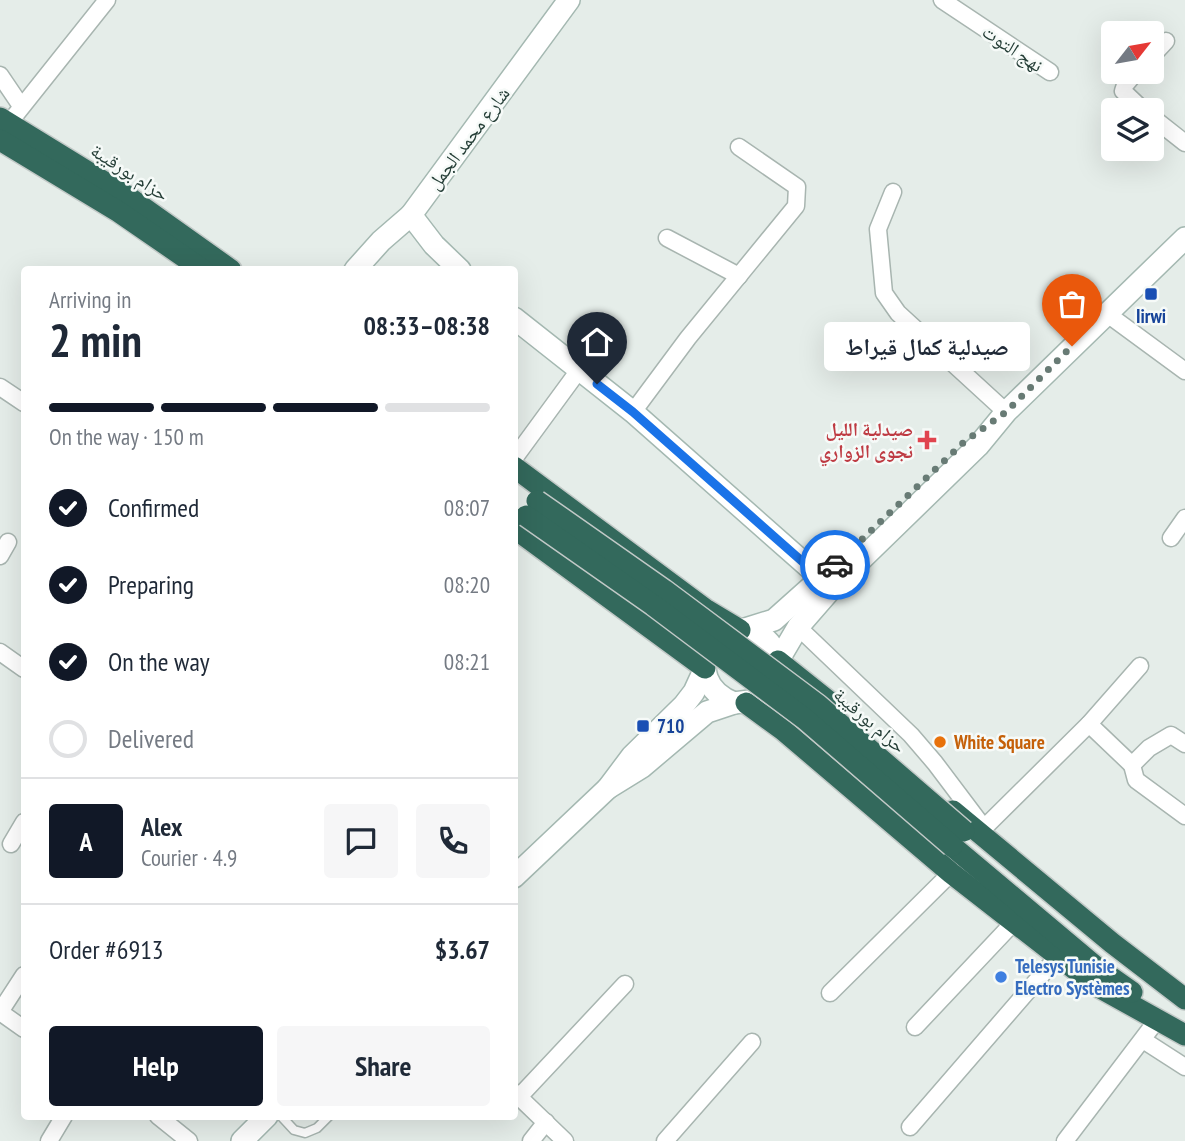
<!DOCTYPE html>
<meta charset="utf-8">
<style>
body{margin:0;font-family:"PT Sans Narrow","Noto Naskh Arabic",sans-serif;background:#f6f6f7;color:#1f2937;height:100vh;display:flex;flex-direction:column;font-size:26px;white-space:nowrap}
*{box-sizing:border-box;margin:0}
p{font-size:23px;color:#747a83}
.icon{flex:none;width:38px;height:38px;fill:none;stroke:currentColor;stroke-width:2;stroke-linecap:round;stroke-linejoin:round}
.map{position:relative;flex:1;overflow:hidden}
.side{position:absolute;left:21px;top:266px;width:497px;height:854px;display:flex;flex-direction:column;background:#fff;border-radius:7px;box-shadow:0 7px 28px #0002}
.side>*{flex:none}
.needle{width:46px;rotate:59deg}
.tools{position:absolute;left:1101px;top:21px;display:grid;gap:14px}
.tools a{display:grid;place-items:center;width:63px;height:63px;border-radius:7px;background:#fff;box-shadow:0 7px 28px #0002;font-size:35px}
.pin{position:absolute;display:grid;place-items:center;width:60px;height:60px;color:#fff;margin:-72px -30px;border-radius:50% 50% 50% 0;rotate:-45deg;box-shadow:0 0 7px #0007}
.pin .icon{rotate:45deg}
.courier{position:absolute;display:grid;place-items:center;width:70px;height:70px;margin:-35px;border:5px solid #1a73e8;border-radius:50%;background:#fff;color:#222;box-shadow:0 2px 9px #0007}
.bubble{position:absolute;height:49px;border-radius:7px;background:#fff;box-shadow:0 7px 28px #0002;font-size:23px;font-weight:700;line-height:49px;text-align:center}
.headline em{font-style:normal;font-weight:700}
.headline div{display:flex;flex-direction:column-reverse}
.headline{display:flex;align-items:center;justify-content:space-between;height:119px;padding:0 28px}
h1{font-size:46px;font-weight:700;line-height:52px}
.bar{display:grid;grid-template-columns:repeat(4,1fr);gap:10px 7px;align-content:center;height:84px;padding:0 28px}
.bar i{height:9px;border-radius:5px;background:#e0e1e3}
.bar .active{background:#111827}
.bar p{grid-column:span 4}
.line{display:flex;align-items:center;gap:18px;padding:0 28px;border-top:2px solid #e0e1e3}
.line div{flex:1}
.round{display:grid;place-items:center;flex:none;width:74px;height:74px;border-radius:7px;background:#f6f6f7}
ol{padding:0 28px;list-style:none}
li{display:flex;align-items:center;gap:21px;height:77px}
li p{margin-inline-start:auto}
li .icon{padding:7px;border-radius:50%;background:#111827;color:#fff;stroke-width:4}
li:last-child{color:#747a83}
li i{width:38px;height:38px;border:4px solid #e0e1e3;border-radius:50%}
.action{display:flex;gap:14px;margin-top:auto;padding:14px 28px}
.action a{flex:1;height:80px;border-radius:7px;background:#111827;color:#fff;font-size:28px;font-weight:700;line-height:80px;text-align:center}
.action a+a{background:#f6f6f7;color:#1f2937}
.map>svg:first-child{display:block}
</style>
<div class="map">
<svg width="1185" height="1141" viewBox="0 0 1185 1141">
<rect width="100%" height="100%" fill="#e5ede9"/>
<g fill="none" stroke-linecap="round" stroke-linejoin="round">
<g stroke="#a8b5b0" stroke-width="11">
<polyline id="lane" points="281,1116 294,1130 305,1133 317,1128 329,1116"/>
</g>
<g stroke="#a8b5b0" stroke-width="19">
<g id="street">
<polyline points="942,0 1050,72"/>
<polyline points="1152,56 1166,41"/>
<polyline points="1136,72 1125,85 1123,91 1143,110"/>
<polyline points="0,75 21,106"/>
<polyline points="1152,117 1185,143"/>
<polyline points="9,123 107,0"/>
<polyline points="893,192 878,229 884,293 898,313 1006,412"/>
<polyline points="667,238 739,276"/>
<polyline points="1106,313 1185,371"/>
<polyline points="0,387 24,403"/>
<polyline points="633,412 688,338 796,206 797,187 739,147"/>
<polyline points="516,456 579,370"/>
<polyline points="1171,538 1185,518"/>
<polyline points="0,556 8,542"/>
<polyline points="798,627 911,735 935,763 984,828 982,829"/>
<polyline points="0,652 24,669"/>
<polyline points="1089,724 1132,765"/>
<polyline points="1185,744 1171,735 1149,748 1132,765 1136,780 1185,816"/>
<polyline points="984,828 1089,724 1140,666"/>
<polyline points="11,844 24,822"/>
<polyline points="830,993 951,873"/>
<polyline points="0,1012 24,975"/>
<polyline points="0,1012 24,1029"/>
<polyline points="915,1027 1014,922"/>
<polyline points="1143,1040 1185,1067"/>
<polyline points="514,1092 565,1141"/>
<polyline points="519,1097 625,984"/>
<polyline points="158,1116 189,1141"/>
<polyline points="910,1127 1058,956"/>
<polyline points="49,1141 64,1116"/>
<polyline points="531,1141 546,1122"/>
<polyline points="665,1141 752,1042"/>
<polyline points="1065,1141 1157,1020"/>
</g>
</g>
<g stroke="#a4b8b1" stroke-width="24">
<g id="secondary">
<polyline points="355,270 381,241 411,215"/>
<polyline points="460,270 434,245 411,215 569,0"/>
<polyline points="514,318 633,412 821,578"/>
<polyline points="745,629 774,620 830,570"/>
<polyline points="778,661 798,627 832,588 978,446 1006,412 1185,238"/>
<path d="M 734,703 C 674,679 720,605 763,637 C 774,645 778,656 778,670"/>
<polyline points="608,788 642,767 707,712 734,703 757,700 762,697"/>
<polyline points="514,877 608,788 632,756 684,705 694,692 705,668"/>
<polyline points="242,1141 267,1116"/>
</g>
</g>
<g stroke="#c2c9c7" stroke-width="24">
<g id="highway">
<polyline points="0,118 127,196 231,270"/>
<polyline points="0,140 119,212 203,270"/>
<polyline points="514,467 705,609 740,630"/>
<polyline points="514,528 705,668"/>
<polyline points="778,661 837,708"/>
<polyline points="746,703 783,730 951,873 1095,985 1185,1035"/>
<polyline points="953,811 1112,943 1185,999"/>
<polyline points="952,846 1095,966 1132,992"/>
</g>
</g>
<use href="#lane" stroke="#fff" stroke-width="8"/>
<use href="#street" stroke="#fff" stroke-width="16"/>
<use href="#secondary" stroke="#fff" stroke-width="21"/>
<use href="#highway" stroke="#33695c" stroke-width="21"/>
<g stroke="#c2c9c7" stroke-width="24" stroke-linecap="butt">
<g id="highway-bridge">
<polyline points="537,501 664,590 818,705 964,831"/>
<polyline points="526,516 653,605 805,719 952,846"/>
</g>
</g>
<use href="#highway-bridge" stroke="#33695c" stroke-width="21"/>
</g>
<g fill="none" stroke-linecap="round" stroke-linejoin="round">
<polyline stroke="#687b75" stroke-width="7" stroke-dasharray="0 12.6" points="835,565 964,442 1006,412 1072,346"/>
<polyline stroke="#1a73e8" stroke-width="9" points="597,384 633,412 821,578 835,565"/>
</g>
<g fill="#1a4fb4" stroke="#f6faf8" stroke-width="2.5">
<rect x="1144" y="287" width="14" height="14" rx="3.5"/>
<rect x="636" y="719" width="14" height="14" rx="3.5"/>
</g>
<path fill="#e0444e" stroke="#f6faf8" stroke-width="2.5" d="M923.5 429.5h7v7h7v7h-7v7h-7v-7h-7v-7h7z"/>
<circle fill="#e8710a" stroke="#f6faf8" stroke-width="2.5" cx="940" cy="742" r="7"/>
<circle fill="#3f7fe0" stroke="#f6faf8" stroke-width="2.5" cx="1001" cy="977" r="7"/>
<g text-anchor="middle" stroke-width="5" stroke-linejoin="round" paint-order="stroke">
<g font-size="19" fill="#253e37" stroke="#f6faf8">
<text transform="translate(1013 48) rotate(34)" y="7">نهج التوت</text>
<text transform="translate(468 138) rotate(-53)" y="7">شارع محمد الجمل</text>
<text transform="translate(130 172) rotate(33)" y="7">حزام بورقيبة</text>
<text transform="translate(870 720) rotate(41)" y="7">حزام بورقيبة</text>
</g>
<g font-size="19" font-weight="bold" fill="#164399" stroke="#f6faf8">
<text x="1151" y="323">Iirwi</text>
<text x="657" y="733" text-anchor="start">710</text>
</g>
<g font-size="19" font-weight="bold" fill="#be3a42" stroke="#f6faf8" text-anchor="end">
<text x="913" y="436">صيدلية الليل<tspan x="913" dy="22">نجوى الزواري</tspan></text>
</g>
<g font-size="19" font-weight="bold" fill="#c56008" stroke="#f6faf8" text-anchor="start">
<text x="954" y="749">White Square</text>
</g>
<g font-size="19" font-weight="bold" fill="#366cbe" stroke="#f6faf8" text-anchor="start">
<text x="1015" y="973">Telesys Tunisie<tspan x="1015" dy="22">Electro Systèmes</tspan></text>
</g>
</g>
</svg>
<div class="tools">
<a><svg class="needle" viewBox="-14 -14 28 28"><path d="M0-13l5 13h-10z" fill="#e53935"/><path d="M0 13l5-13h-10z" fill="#747a83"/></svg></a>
<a><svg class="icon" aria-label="layers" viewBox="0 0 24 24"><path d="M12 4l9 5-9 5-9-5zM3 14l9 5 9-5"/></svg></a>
</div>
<div class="pin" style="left:1072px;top:346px;background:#ea580c"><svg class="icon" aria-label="bag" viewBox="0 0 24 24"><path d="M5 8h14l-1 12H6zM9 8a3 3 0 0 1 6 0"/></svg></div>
<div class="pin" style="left:597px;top:384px;background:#1f2937"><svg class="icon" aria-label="home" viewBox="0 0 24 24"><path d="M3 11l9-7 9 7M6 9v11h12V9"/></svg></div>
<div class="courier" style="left:835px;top:565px"><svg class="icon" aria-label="car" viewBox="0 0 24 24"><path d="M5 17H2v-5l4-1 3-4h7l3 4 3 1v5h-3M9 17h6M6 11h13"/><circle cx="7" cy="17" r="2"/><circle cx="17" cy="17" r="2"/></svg></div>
<div class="bubble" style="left:824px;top:322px;width:206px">صيدلية كمال قيراط</div>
<section class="side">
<div class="headline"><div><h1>2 min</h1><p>Arriving in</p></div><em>08:33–08:38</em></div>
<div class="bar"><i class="active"></i><i class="active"></i><i class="active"></i><i></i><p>On the way · 150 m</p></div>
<ol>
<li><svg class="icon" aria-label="check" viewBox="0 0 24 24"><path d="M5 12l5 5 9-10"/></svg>Confirmed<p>08:07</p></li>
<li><svg class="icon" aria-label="check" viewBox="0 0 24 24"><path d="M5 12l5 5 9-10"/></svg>Preparing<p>08:20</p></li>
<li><svg class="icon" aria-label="check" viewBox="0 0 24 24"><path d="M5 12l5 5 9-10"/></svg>On the way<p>08:21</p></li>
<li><i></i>Delivered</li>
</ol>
<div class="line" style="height:126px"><b class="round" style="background:#111827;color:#fff">A</b><div><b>Alex</b><p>Courier · 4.9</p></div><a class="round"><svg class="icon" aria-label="chat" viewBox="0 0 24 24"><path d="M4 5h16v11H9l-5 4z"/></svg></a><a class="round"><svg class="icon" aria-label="phone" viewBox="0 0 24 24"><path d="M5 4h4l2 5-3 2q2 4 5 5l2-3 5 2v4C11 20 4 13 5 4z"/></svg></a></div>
<div class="line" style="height:91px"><div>Order #6913</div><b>$3.67</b></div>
<div class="action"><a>Help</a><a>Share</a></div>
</section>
</div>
